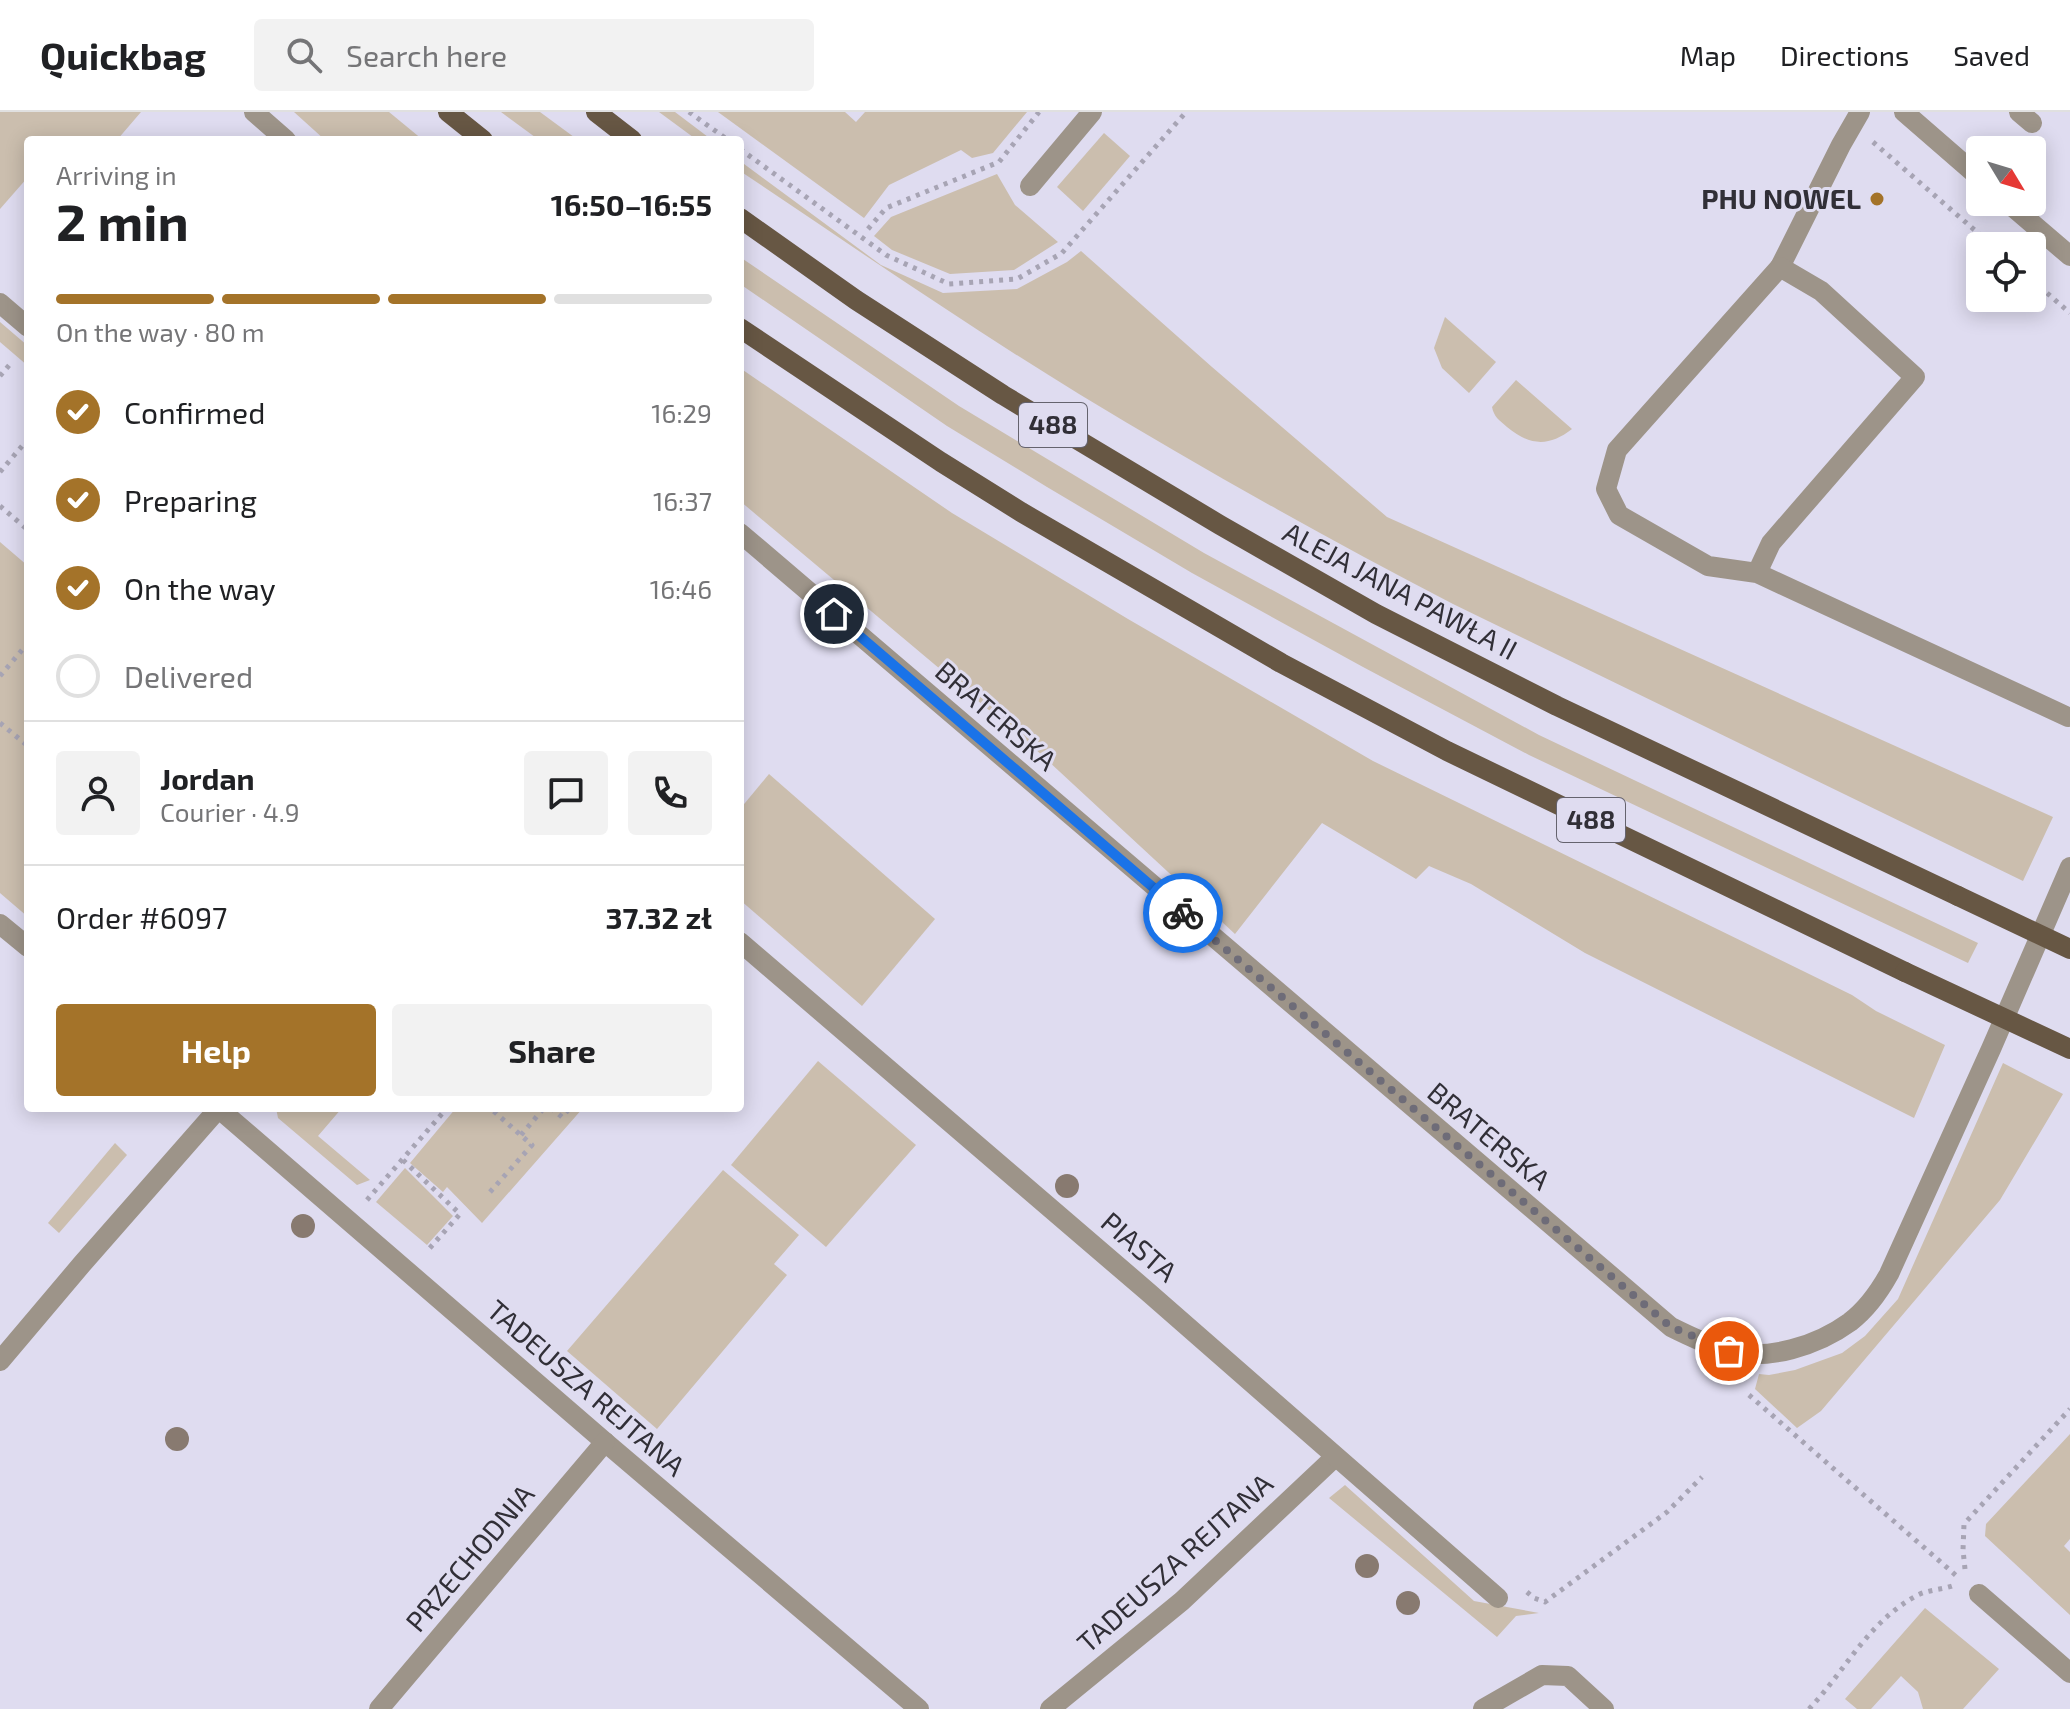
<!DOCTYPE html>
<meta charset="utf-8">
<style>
body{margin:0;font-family:"Exo 2",sans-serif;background:#f2f2f2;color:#202124;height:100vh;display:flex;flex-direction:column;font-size:30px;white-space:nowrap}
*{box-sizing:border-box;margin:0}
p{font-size:26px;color:#757577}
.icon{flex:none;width:44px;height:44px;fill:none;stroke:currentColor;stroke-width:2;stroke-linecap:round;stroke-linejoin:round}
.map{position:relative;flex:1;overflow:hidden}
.sheet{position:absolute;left:24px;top:24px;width:720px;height:976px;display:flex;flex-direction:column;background:#fff;border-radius:8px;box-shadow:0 4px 20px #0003}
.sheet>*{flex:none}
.needle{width:52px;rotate:128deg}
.tools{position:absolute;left:1966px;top:24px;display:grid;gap:16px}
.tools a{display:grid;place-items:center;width:80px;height:80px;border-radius:8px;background:#fff;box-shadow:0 4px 20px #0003;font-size:40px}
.pin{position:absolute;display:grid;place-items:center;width:68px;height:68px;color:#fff;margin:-34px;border:4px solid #fff;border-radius:50%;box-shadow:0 2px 8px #0007}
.courier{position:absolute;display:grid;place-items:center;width:80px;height:80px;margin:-40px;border:6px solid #1a73e8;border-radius:50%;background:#fff;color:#222;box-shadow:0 2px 10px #0007}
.overview em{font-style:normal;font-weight:700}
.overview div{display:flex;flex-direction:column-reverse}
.overview{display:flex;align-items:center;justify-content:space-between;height:136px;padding:0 32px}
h1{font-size:52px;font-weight:700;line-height:60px}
.bar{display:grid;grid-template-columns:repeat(4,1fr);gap:12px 8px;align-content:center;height:96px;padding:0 32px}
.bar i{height:10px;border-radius:6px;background:#e0e0e0}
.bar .active{background:#a47329}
.bar p{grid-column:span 4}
.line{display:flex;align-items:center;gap:20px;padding:0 32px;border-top:2px solid #e0e0e0}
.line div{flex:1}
.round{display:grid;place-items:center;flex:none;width:84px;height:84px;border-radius:8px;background:#f2f2f2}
ol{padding:0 32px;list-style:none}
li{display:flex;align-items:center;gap:24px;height:88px}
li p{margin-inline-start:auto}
li .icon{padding:8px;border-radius:50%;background:#a47329;color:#fff;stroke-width:4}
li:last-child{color:#757577}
li i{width:44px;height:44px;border:4px solid #e0e0e0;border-radius:50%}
.primary-button{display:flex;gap:16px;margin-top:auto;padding:16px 32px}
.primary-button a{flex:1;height:92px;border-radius:8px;background:#a47329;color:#fff;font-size:32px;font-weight:700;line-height:92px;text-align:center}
.primary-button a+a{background:#f2f2f2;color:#202124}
header{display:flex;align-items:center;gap:48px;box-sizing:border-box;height:112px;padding:0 40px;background:#fff;border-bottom:2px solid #e0e0e0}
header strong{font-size:38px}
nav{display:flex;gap:44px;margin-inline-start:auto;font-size:28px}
.search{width:560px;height:72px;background:#f2f2f2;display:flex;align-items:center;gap:20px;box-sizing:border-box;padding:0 28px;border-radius:8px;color:#757577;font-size:30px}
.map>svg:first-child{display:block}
</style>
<header>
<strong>Quickbag</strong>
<div class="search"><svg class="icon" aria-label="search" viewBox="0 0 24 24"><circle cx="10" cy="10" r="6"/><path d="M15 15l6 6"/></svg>Search here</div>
<nav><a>Map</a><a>Directions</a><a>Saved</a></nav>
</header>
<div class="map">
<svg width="2070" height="1597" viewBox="0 0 2070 1597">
<rect width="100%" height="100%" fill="#dfdcf0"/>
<g fill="#cbbeae">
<polygon points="0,0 141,0 117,28 28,28 28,65 0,97"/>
<polygon points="294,0 389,0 423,28 325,28"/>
<polygon points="501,0 540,0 578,28 539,28"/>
<polygon points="659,0 675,0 712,28 697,28"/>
<polygon points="718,0 845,0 856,10 865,0 1027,0 993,41 972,46 961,38 889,73 864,106"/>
<polygon points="1104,21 1130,44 1083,99 1057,75"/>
<path d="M 740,49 L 881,153 L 943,181 L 1017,177 L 1067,150 L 1081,139 L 1212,255 L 1387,405 L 2053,705 L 2023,769 L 1453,492 C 1326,426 1201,356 1079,282 C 963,211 852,134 740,59 Z"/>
<polygon points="997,62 1015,93 1058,130 1014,158 950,162 892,138 874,124 891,105"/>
<polygon points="740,145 959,294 1204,441 1539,623 1978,831 1968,851 1529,643 1363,555 1192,461 1047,375 947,314 740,172"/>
<polygon points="1445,205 1496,250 1469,281 1442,256 1434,236"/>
<polygon points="0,210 28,234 28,254 0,230"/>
<polygon points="740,256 952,401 1128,507 1373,649 1852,883 1876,899 1945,933 1914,1006 1585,841 1471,772 1429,754 1416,767 1322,711 1235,822 1033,635 740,389"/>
<path d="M 1516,268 L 1572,317 C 1549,335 1530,334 1507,315 C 1499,308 1494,305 1492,295 Z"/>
<polygon points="0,430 28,454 28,805 0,781"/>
<polygon points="769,662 935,807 862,894 740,788 740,697"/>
<polygon points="818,949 916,1033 826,1135 731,1053"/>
<polygon points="2003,951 2063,982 2000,1088 1821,1299 1797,1316 1755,1277 1759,1262 1769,1263 1795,1258 1842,1241 1865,1224 1898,1187"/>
<polygon points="276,996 342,996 318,1024 370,1068 357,1073 278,1006"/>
<polygon points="456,996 583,996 482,1111 447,1075 443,1080 410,1051"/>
<polygon points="115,1031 127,1043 59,1121 48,1111"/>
<polygon points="405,1056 453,1104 427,1133 376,1090"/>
<polygon points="723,1058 799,1123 774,1152 787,1163 657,1317 567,1239"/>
<polygon points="2070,1322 2070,1427 2064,1434 2070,1440 2070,1503 1985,1424 1986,1412"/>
<polygon points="1345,1373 1474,1489 1539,1501 1516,1504 1497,1525 1329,1386"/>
<polygon points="1925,1496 1999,1557 1963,1597 1923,1597 1918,1580 1901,1564 1871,1597 1857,1597 1845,1587"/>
</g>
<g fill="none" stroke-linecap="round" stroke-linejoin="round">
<g stroke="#a7a4b4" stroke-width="5" stroke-dasharray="4 6" stroke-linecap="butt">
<polyline points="689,0 728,28"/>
<polyline points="1873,30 1993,134"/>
<polyline points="740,37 886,143 949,172 1017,167 1062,141 1186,0"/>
<polyline points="868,117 886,96 999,50 1039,0"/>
<polyline points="2032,168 2070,201"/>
<polyline points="0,264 11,251"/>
<polyline points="0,360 28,327"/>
<polyline points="0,394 28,418"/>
<polyline points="0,564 28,531"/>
<polyline points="0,611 28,634"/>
<polyline points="551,996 562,1005 570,996"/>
<polyline points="521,1023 544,996"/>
<polyline points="403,1048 460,1102 428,1138"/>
<polyline points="490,1080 532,1033 490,996"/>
<polyline points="367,1088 447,996"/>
<polyline points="1749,1283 1959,1466"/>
<polyline points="1965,1457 1963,1438 1964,1412 2070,1297"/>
<polyline points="1527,1480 1534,1486 1545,1490 1667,1400 1702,1365"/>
<path d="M 1809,1597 C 1846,1558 1867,1511 1916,1484 C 1926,1478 1940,1478 1952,1474"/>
</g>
<g stroke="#9d9489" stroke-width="20">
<polyline points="2019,0 2032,11"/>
<polyline points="1780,155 1841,33 1860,0"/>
<polyline points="1757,461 1771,431 1915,265 1821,179 1780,155 1617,338 1606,377 1619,403 1708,454 1757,461 2068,605"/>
<polyline points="1050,1597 1182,1489 1335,1345"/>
<polyline points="1483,1597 1542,1563 1568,1564 1604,1597"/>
</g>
<g stroke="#9d9489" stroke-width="20">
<polyline points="254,0 286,28"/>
<polyline points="1904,0 1980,66"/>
<polyline points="1030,74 1092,0"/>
<polyline points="2007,90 2070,144"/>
<polyline points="0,191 28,215"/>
<path d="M 740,421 L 1671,1215 C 1689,1224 1708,1233 1728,1239 C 1768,1249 1817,1234 1850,1210 C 1867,1197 1879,1180 1889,1162 L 1991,937 L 2070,755"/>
<polyline points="0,812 28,835"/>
<polyline points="740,830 1148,1180 1498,1486"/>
<polyline points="218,996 605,1330 919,1597"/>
<polyline points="0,1249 82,1152 219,996"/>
<polyline points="1979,1482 2070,1561"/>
<polyline points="379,1597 605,1330"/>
</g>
<g stroke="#675744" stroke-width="20">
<polyline points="448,0 483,28"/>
<polyline points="596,0 632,28"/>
<polyline points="740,106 856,188 1003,283 1220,413 1376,502 1557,594 1958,784"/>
<polyline points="740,216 941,350 1021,400 1281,551 1447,639 1905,860"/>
</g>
<g stroke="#675744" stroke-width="20">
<polyline points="1958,784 2070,837"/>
<polyline points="1905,860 2070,937"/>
</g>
</g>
<g fill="#887a70">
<circle cx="1067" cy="1074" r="12"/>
<circle cx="303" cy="1114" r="12"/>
<circle cx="177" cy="1327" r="12"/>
<circle cx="1367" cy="1454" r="12"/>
<circle cx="1408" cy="1491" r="12"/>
</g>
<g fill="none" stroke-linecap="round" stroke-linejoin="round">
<polyline stroke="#6e6c78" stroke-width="8" stroke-dasharray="0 14.4" points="1183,801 1671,1215 1729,1239"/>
<polyline stroke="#1a73e8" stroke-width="10" points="834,502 1183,801"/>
</g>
<circle fill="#a47329" stroke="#dfdcf0" stroke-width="3" cx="1877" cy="87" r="8"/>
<g text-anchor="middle" stroke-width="6" stroke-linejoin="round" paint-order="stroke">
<g fill="#dfdcf0" stroke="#65636e" stroke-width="2">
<rect x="1019" y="291" width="68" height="44" rx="6"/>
<rect x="1557" y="686" width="68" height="44" rx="6"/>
</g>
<g font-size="26" font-weight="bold" fill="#312f37">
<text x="1053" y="322">488</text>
<text x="1591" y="717">488</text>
</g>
<g font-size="28" font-weight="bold" fill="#312f37" stroke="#dfdcf0" text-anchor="end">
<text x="1861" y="97">PHU NOWEL</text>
</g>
<g font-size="28" fill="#312f37" stroke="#dfdcf0">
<text transform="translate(1400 479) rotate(28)" y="10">ALEJA JANA PAWŁA II</text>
<text transform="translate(996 604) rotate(41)" y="10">BRATERSKA</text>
<text transform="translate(1489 1024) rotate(40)" y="10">BRATERSKA</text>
<text transform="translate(1139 1135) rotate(41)" y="10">PIASTA</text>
<text transform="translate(586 1276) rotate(41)" y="10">TADEUSZA REJTANA</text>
<text transform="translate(470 1446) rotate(-50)" y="10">PRZECHODNIA</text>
<text transform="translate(1175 1451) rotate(-42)" y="10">TADEUSZA REJTANA</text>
</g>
</g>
</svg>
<div class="tools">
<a><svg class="needle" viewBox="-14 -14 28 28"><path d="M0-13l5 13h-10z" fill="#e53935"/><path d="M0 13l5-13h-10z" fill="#757577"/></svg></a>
<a><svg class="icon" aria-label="locate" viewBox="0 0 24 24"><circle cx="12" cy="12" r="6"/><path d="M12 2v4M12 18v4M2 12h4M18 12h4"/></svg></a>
</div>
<div class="pin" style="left:1729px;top:1239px;background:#ea580c"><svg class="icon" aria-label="bag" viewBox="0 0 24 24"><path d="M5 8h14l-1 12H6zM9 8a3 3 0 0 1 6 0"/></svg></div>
<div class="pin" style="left:834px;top:502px;background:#1f2937"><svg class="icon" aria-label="home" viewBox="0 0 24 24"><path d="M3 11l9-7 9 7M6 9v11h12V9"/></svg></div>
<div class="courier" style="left:1183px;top:801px"><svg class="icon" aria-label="bike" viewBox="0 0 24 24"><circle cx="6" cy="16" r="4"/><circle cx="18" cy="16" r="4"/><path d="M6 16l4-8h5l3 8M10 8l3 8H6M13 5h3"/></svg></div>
<section class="sheet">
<div class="overview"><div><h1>2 min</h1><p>Arriving in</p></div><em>16:50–16:55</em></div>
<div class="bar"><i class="active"></i><i class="active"></i><i class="active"></i><i></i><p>On the way · 80 m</p></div>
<ol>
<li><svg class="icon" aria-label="check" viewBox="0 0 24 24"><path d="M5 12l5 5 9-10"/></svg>Confirmed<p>16:29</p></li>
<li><svg class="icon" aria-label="check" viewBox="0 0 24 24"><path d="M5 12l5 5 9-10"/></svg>Preparing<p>16:37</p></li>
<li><svg class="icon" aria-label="check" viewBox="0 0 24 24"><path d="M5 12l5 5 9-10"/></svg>On the way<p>16:46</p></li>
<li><i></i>Delivered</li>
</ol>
<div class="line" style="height:144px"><a class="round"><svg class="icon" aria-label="person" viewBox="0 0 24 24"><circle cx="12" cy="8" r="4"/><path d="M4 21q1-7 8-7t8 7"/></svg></a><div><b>Jordan</b><p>Courier · 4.9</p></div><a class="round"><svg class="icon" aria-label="chat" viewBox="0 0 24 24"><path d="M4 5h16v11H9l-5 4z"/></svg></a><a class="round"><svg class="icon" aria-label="phone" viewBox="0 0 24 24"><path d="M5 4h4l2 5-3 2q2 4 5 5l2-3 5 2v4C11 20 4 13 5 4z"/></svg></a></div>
<div class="line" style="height:104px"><div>Order #6097</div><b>37.32 zł</b></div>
<div class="primary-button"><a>Help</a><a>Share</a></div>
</section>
</div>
